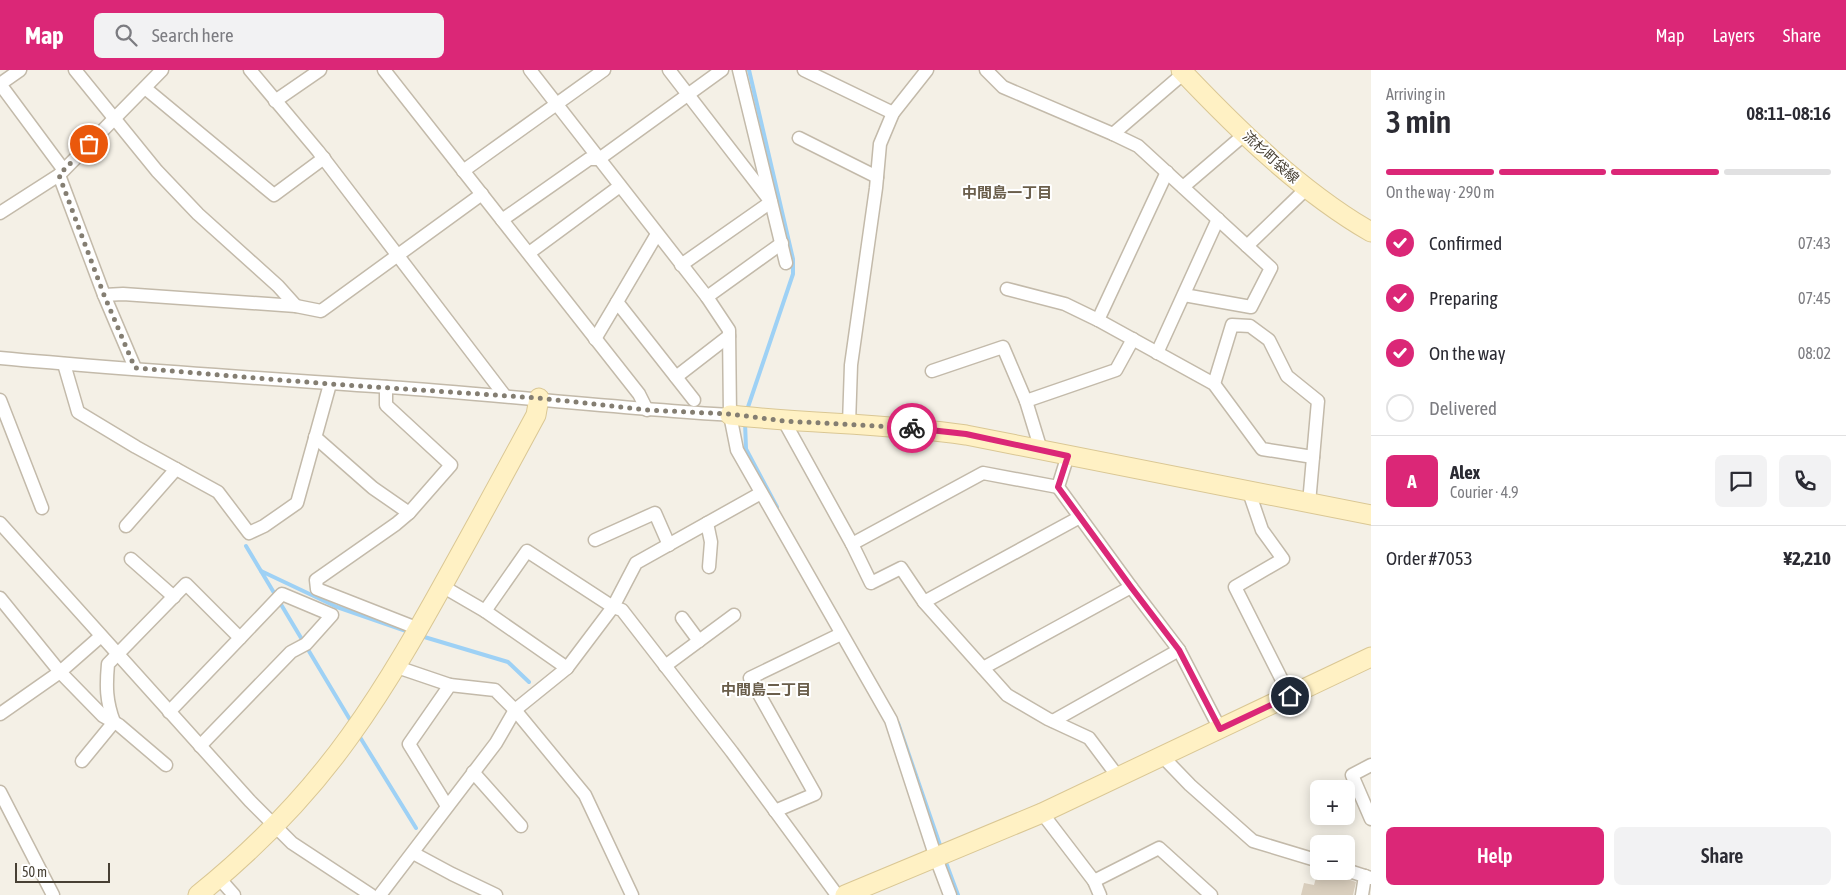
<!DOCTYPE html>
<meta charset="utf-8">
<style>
body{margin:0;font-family:"Asap Condensed","Noto Sans JP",sans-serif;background:#f2f2f3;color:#2b2b33;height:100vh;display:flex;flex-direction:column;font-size:19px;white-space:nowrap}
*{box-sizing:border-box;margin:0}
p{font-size:16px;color:#7c7c81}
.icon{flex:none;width:28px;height:28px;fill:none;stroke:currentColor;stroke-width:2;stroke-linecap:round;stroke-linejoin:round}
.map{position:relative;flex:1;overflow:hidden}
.drawer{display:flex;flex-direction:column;background:#fff;width:475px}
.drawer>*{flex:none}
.tools{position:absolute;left:1310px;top:710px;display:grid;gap:10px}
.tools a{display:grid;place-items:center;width:45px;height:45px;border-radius:8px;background:#fff;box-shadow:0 2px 12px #0003;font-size:25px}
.scale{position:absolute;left:15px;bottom:12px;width:95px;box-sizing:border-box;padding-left:5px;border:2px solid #474034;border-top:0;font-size:14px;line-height:18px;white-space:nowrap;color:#474034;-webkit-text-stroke:4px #fff;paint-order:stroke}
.pin{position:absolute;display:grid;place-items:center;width:42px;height:42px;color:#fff;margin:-21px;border:2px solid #fff;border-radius:50%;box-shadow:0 1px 5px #0007}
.courier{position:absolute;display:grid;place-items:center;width:50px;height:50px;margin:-25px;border:4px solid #db2777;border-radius:50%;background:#fff;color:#222;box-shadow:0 1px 6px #0007}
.headline em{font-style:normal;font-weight:600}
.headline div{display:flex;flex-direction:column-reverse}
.headline{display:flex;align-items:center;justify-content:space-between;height:85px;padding:0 15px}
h1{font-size:32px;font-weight:600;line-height:38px}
.bar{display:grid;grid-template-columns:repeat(4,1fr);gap:8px 5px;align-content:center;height:60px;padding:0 15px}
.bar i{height:6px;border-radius:4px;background:#e1e1e2}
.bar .active{background:#db2777}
.bar p{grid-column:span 4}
.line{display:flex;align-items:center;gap:12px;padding:0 15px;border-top:1px solid #e1e1e2}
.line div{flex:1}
.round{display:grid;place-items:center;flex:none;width:52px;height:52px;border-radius:8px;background:#f2f2f3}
ol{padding:0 15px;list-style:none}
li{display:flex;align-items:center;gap:15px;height:55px}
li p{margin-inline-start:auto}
li .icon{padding:5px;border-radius:50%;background:#db2777;color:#fff;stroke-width:4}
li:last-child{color:#7c7c81}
li i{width:28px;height:28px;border:2px solid #e1e1e2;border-radius:50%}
.button{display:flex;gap:10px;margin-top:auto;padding:10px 15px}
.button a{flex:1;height:58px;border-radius:8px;background:#db2777;color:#fff;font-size:20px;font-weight:600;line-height:58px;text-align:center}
.button a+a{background:#f2f2f3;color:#2b2b33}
header{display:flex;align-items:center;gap:30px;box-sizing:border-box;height:70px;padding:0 25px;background:#db2777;color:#fff}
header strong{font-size:24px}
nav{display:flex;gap:28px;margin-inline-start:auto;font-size:18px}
.search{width:350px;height:45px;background:#f2f2f3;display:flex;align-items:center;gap:12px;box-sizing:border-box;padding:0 18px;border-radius:8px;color:#7c7c81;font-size:19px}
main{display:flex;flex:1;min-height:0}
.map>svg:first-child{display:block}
</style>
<header>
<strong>Map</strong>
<div class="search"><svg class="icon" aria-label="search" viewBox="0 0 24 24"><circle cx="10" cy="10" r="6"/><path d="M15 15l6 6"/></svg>Search here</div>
<nav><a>Map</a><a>Layers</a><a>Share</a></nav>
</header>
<main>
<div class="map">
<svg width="1371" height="825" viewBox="0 0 1371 825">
<rect width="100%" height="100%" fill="#f4f0e6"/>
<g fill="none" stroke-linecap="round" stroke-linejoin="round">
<g stroke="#9ed1f5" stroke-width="4">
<polyline points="747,340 793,204 793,189 749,0"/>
<polyline points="745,352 746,379 777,437"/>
<polyline points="246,476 352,653"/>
<polyline points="261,501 337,537 409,562"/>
<polyline points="421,566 508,592 529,612"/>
<polyline points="898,653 941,778"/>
<polyline points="358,664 416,758"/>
<polyline points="945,790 958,825"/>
</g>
</g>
<polygon fill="#d9cebd" points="1317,804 1332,808 1333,804 1356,812 1353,825 1301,825 1304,813 1314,815"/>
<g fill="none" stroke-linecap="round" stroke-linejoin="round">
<g stroke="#c3baaa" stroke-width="15">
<g id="street">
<polyline points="20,0 0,14 63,99"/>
<polyline points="75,0 157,101 198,144 278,216 296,236"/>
<polyline points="250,0 318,81 505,326"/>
<polyline points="384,0 639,324 647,340"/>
<polyline points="530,0 707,227 729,260 730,345 737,380 891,650 936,788 950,825"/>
<polyline points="669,0 771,132 681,195"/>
<polyline points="739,0 786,193"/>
<polyline points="804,0 893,43"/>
<polyline points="986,0 1003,17 1113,64 1184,3"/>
<polyline points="145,18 274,125 324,88"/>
<polyline points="275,31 320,0"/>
<polyline points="1113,64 1138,76 1271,198 1251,237 1184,225"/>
<polyline points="799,68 877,107"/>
<polyline points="463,101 604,0"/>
<polyline points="59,105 104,225 135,298"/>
<polyline points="1183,117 1245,64"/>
<polyline points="0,143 59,105 162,0"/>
<polyline points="502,150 589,89 599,89 722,0"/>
<polyline points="1247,176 1307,118"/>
<polyline points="529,183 620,116"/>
<polyline points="1007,219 1065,234 1098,250 1214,314 1262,379 1313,387"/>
<polyline points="104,225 123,224 296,236 321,241 482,124"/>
<polyline points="707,227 782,173"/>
<polyline points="617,232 657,164"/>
<polyline points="1098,250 1167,102"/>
<polyline points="595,269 617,232 694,330"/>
<polyline points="1157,283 1218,149"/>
<path d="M 0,288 C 129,300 258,308 388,317 C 502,325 615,338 730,345"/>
<polyline points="64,294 78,342 136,377 218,422 249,463 264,456 297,433 330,314"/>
<polyline points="932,301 1003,277 1026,331 1041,380"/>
<polyline points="676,307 729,266"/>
<polyline points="1214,314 1232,255 1250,256 1269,270 1287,306 1318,331 1309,433"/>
<polyline points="0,330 42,438"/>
<polyline points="1026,331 1116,300 1133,269"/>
<polyline points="784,351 852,474 871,513 901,498 924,532 1007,625 1048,649 1089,668 1119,708"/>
<polyline points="849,354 851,295 876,118 880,74 893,43 927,0"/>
<polyline points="315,367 373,418 409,443 451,395 386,335 386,317"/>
<polyline points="1068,385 1058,417 1131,517 1179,580 1220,659"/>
<polyline points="1249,422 1262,460 1283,489 1235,517 1290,626"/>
<polyline points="409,443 396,454 316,510 317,519 419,559"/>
<polyline points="0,453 250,731 292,773 371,825"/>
<polyline points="707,453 711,472 709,497"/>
<polyline points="126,456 176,399"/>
<polyline points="595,470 655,443 669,475"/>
<polyline points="852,474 983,403 1058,417"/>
<polyline points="131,489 174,527"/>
<polyline points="442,516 485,541"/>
<polyline points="0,528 60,602 103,646 119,655 166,695"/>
<polyline points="924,532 1080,447"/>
<polyline points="682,548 699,571"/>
<polyline points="665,596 734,545"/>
<polyline points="397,597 450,615"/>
<polyline points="567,598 485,541 527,481 613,537 622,540 732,682 837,825"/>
<polyline points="983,598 1131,517"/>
<polyline points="0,644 60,602 101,566"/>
<polyline points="1053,651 1179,580"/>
<polyline points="200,676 291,582 306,574 332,545 282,524 240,568"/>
<polyline points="1163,687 1190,715 1253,771 1319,791"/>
<path d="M 82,691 L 114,652 C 106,631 106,616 108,594 L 186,514 L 240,568 L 169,642"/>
<polyline points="1371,695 1352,705 1371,749"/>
<polyline points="473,702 521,756"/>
<polyline points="0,722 53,825"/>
<polyline points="447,736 409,674 450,615 495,620 515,640 567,598 613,537 636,493 761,423"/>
<polyline points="775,741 815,724 750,608 841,564"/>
<polyline points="1042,743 1094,811 1100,825"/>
<polyline points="413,783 452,804 496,825"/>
<polyline points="1346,800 1371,808"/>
<polyline points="219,808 234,825"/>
<polyline points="1094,811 1159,778 1211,825"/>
<polyline points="380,825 496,673 515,640 585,725 632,825"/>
<polyline points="1362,825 1365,806"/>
</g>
</g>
<g stroke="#dac794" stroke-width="21">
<g id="secondary">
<path d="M 1181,0 C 1237,59 1300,121 1371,162"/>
<path d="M 730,345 C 808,354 887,353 966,365 L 1371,445"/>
<path d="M 198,825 C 255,779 307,726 350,666 C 389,612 422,553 454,495 C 482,445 509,395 536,345 L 539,328"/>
<polyline points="845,825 1042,743 1371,587"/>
</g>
</g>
<use href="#street" stroke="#fff" stroke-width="12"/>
<use href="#secondary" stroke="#fff1c4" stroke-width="19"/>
</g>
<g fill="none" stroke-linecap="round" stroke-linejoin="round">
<polyline stroke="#847e72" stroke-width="5" stroke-dasharray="0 9" points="89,74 59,105 104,225 135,298 330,314 539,328 647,340 730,344 784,351 912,358"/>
<polyline stroke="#db2777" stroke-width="6" points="912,358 966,364 1068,386 1058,417 1131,517 1179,580 1220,659 1290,626"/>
</g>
<g text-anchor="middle" stroke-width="4" stroke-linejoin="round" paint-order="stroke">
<g font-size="14" fill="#474034" stroke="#fff">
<text transform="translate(1271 87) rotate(42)" y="5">流杉町袋線</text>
</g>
<g font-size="15" font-weight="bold" fill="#6a5e4b" stroke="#fff">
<text x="1007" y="128">中間島一丁目</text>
<text x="766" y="625">中間島二丁目</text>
</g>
</g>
</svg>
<div class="tools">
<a>+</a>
<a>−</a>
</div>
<div class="scale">50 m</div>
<div class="pin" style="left:89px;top:74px;background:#ea580c"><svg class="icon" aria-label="bag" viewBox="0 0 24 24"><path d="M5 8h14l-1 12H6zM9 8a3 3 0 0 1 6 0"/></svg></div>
<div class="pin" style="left:1290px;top:626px;background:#1f2937"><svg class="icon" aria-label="home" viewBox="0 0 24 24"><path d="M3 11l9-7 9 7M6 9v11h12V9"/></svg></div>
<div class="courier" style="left:912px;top:358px"><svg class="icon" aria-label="bike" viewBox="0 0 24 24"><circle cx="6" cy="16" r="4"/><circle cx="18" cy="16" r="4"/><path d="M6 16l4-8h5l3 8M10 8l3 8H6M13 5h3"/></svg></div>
</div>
<section class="drawer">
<div class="headline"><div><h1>3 min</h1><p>Arriving in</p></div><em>08:11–08:16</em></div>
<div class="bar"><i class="active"></i><i class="active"></i><i class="active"></i><i></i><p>On the way · 290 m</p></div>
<ol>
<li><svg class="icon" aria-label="check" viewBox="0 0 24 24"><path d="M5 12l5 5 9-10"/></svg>Confirmed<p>07:43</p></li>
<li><svg class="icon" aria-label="check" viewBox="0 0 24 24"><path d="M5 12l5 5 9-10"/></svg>Preparing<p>07:45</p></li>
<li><svg class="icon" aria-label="check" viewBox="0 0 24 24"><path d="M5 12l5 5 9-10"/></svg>On the way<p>08:02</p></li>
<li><i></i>Delivered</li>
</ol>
<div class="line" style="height:90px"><b class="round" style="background:#db2777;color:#fff">A</b><div><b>Alex</b><p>Courier · 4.9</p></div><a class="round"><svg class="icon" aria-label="chat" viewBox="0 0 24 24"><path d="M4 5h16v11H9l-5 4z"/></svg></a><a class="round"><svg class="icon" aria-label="phone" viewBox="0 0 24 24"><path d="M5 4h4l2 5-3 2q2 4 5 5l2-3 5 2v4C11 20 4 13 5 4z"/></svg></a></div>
<div class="line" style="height:65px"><div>Order #7053</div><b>¥2,210</b></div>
<div class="button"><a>Help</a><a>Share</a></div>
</section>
</main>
